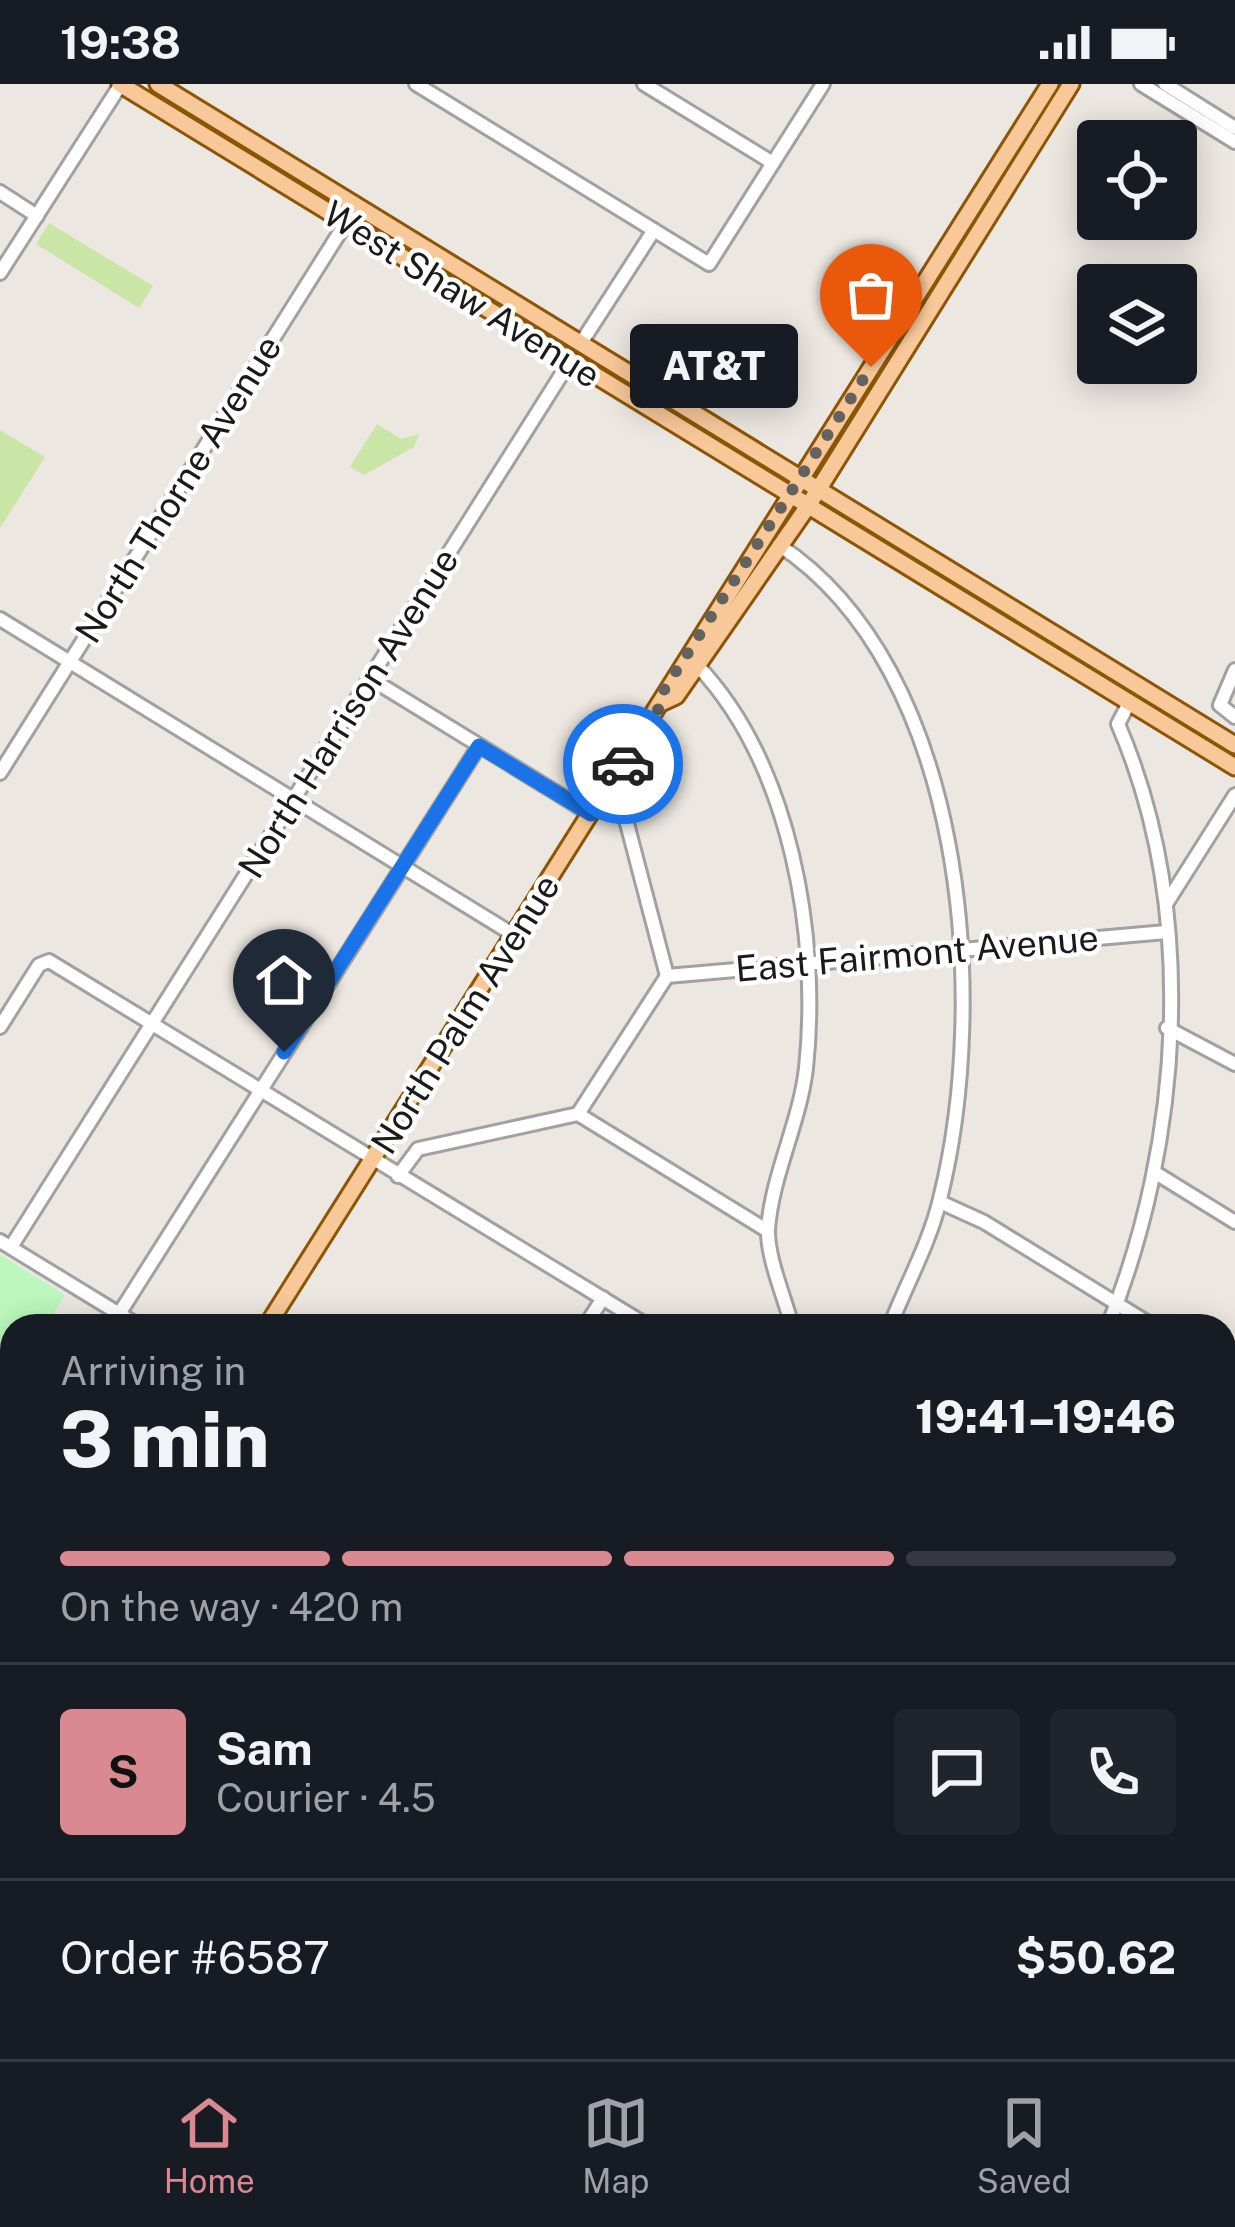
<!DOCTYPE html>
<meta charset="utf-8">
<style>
body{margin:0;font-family:"Public Sans",sans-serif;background:#20242c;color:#f1f3f6;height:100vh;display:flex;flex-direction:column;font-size:45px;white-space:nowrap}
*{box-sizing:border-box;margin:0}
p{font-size:39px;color:#9ea1a6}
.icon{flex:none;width:66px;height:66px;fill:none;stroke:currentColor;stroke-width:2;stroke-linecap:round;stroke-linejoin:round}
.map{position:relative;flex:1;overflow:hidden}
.side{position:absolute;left:0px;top:1230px;width:1236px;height:747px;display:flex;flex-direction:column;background:#171b24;border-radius:36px 36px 0 0;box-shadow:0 6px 30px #0003}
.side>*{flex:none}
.controls{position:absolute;left:1077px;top:36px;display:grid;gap:24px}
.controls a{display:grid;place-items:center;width:120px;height:120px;border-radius:12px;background:#171b24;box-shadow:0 6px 30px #0003;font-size:60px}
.pin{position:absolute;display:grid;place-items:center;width:102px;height:102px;color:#fff;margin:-123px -51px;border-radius:50% 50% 50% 0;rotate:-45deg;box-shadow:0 0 12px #0007}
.pin .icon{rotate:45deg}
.courier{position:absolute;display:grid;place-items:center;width:120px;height:120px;margin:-60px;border:9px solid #1a73e8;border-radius:50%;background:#fff;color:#222;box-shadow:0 3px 15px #0007}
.bubble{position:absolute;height:84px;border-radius:12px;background:#171b24;box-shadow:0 6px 30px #0003;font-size:39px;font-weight:800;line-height:84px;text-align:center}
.overview em{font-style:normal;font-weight:800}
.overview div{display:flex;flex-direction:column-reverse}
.overview{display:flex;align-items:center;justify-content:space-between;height:204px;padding:0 60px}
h1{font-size:78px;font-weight:800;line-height:90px}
.bar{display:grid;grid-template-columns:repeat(4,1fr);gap:18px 12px;align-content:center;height:144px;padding:0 60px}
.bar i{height:15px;border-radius:9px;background:#363941}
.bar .active{background:#da8991}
.bar p{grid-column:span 4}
.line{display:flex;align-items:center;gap:30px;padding:0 60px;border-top:3px solid #363941}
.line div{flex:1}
.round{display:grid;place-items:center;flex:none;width:126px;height:126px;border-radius:12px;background:#20242c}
.status{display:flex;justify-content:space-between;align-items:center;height:84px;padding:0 60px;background:#171b24;direction:ltr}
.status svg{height:33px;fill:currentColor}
.tabs{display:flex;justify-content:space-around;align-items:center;height:168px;border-top:3px solid #363941;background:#171b24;font-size:33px;color:#9ea1a6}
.tabs a{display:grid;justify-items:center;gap:6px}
.tabs .active{color:#da8991}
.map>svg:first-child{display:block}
</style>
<div class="status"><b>19:38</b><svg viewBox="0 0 49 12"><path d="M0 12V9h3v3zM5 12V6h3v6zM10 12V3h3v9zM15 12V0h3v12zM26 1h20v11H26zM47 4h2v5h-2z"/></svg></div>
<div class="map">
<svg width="1235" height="1975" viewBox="0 0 1235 1975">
<rect width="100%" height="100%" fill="#ece7e0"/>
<g fill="#cae6a6">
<polygon points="49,139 153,202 139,224 36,160"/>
<polygon points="377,340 401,355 419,350 414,363 364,391 350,383"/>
<polygon points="0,346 45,373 0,444"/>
</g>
<polygon fill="#bcf7bd" points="0,1171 65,1211 46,1242 12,1242 12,1296 0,1315"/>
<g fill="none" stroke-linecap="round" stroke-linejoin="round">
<g stroke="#a1a1a1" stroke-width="18">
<g id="minor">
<polyline points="416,0 709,180 823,0"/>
<polyline points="644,0 773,79"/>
<polyline points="1141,0 1235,58"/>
<polyline points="1165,0 1235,44"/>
<polyline points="0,108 37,132"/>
<polyline points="0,189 121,0"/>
<polyline points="581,259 654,146"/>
<path d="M 779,461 C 966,585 990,915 940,1115 C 930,1158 906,1201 890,1242"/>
<polyline points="0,535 514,851"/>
<path d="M 697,581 C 791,680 820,853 806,984 C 800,1038 772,1091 768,1145 C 767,1174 785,1214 792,1242"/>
<polyline points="1235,586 1220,621 1235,633"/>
<polyline points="371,595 591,730"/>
<polyline points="0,689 357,121"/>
<polyline points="1166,820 1235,711"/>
<polyline points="667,892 1166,848"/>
<polyline points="0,943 39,881 49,877 648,1242"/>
<polyline points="1167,944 1235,980"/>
<polyline points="578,1030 768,1147"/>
<polyline points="1154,1088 1235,1138"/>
<polyline points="398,1092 418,1065 578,1030 667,892 624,728 605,707"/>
<polyline points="940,1118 984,1138 1153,1242"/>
<polyline points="0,1157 139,1242"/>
<polyline points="11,1163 570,277"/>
<polyline points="119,1230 479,662"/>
<polyline points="585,1242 603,1214"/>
<path d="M 1108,1242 C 1182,1058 1198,825 1118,640 L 1129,619"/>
<polyline points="1224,1285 1235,1292"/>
<polyline points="1224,1595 1235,1601"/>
<polyline points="0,1623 12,1630"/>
<polyline points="1224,1749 1235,1756"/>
<polyline points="0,1778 12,1785"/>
<polyline points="1224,1907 1235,1914"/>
<polyline points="308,1965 324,1975"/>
<polyline points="818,1965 834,1975"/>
<polyline points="122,1975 128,1965"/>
<polyline points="435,1975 441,1965"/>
<polyline points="669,1975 675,1965"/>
</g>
</g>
<g stroke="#8c5505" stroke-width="21">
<g id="major">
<polyline points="120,0 1235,683"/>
<polyline points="158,0 1235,661"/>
<polyline points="663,618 676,612 808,422 1071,0"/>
<polyline points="267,1242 1050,0"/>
<polyline points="0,1666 12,1648"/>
<polyline points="1224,1717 1235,1700"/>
<polyline points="1063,1975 1070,1965"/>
</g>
</g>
<use href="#minor" stroke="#fff" stroke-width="12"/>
<use href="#major" stroke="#f8c899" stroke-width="15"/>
</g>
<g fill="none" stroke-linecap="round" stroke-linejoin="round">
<polyline stroke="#64625f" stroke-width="12" stroke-dasharray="0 21.6" points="623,680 663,618 664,606 871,283"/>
<polyline stroke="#1a73e8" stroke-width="15" points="284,968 479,662 591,730 623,680"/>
</g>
<g text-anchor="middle" stroke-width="9" stroke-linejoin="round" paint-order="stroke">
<g font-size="36" fill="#1a1a1a" stroke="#fff">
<text transform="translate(462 210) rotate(32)" y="13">West Shaw Avenue</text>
<text transform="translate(178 405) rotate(-58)" y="13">North Thorne Avenue</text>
<text transform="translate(348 629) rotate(-58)" y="13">North Harrison Avenue</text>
<text transform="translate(917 869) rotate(-5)" y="13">East Fairmont Avenue</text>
<text transform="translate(465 930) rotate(-58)" y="13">North Palm Avenue</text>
</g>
</g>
</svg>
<div class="controls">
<a><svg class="icon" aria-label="locate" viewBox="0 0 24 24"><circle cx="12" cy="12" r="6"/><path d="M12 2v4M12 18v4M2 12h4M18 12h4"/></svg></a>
<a><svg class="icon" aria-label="layers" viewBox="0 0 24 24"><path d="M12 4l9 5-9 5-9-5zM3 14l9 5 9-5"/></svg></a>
</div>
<div class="pin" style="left:871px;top:283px;background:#ea580c"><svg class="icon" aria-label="bag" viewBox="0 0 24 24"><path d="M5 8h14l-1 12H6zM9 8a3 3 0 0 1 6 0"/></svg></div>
<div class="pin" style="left:284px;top:968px;background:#1f2937"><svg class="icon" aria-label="home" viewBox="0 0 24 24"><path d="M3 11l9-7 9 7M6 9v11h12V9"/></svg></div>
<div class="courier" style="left:623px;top:680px"><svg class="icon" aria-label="car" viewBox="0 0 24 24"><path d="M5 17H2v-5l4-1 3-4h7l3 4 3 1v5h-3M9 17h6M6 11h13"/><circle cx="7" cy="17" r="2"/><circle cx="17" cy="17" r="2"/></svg></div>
<div class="bubble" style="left:630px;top:240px;width:168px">AT&amp;T</div>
<section class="side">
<div class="overview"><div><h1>3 min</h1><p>Arriving in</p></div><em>19:41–19:46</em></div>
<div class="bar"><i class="active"></i><i class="active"></i><i class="active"></i><i></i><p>On the way · 420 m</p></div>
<div class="line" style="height:216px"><b class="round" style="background:#da8991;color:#111">S</b><div><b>Sam</b><p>Courier · 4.5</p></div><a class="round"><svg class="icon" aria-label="chat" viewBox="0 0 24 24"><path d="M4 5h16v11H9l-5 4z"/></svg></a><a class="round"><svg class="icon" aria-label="phone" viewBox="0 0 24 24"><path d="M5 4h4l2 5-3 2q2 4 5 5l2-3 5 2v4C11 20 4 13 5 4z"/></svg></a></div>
<div class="line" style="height:156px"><div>Order #6587</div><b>$50.62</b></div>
</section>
</div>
<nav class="tabs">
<a class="active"><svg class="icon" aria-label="home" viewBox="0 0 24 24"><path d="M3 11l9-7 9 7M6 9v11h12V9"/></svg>Home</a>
<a><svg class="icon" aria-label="map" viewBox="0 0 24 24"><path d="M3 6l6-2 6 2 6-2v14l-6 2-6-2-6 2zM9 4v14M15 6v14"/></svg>Map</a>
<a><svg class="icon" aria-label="saved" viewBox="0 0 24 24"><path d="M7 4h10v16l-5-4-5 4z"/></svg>Saved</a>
</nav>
